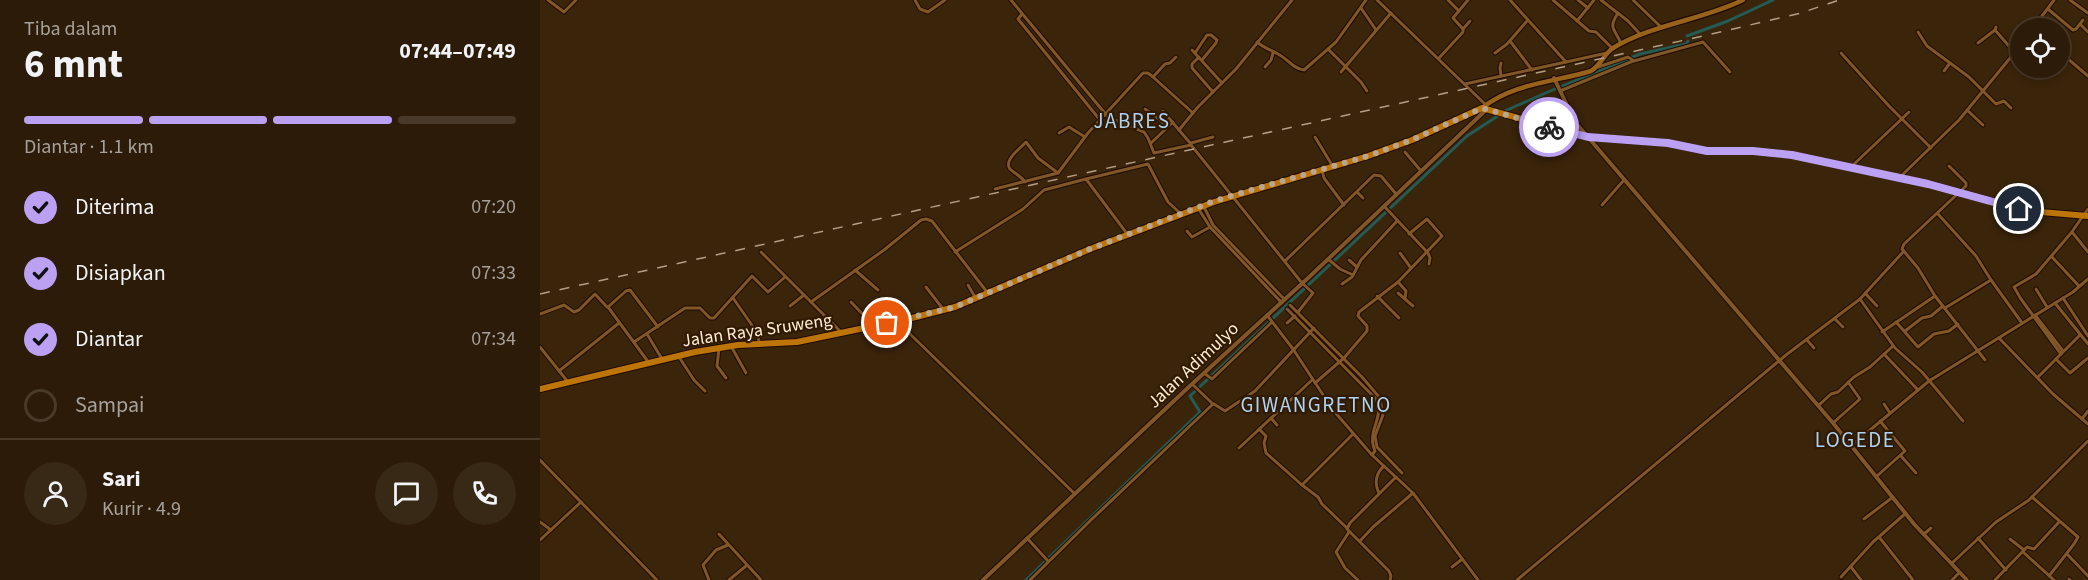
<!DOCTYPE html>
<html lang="id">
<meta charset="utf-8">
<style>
body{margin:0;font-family:"Source Sans 3",sans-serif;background:#382816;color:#f1f3f6;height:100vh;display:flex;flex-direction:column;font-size:22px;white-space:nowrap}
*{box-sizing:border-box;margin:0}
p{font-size:20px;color:#a6a19c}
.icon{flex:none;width:33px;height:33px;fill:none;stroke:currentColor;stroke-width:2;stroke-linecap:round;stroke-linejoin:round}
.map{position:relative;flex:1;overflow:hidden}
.details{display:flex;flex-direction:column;background:#2c1b08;width:540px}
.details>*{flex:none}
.fabs{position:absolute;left:1470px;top:18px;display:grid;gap:12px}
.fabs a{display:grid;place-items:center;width:60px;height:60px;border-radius:50%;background:#2c1b08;box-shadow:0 3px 9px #0003,0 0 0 2px #483929;font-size:30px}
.pin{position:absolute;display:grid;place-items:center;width:51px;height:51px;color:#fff;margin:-26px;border:3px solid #fff;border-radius:50%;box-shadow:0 2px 6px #0007}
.courier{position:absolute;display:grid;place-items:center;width:60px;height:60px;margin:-30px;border:4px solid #bca0f2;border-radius:50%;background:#fff;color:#222;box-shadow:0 2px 8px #0007}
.head em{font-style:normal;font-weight:700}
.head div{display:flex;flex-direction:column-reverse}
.head{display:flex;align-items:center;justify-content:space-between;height:102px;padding:0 24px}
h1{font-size:39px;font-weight:700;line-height:45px}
.bar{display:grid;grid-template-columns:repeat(4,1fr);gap:9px 6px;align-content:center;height:72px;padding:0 24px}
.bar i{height:8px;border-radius:4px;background:#483929}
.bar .current{background:#bca0f2}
.bar p{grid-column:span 4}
.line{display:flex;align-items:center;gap:15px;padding:0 24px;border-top:2px solid #483929}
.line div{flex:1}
.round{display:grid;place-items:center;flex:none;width:63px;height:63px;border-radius:32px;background:#382816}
ol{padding:0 24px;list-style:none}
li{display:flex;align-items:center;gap:18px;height:66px}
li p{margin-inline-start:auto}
li .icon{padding:6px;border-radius:50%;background:#bca0f2;color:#111;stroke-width:4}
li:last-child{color:#a6a19c}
li i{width:33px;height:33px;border:3px solid #483929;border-radius:50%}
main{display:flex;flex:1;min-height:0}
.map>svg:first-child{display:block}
</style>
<main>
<section class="details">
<div class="head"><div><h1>6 mnt</h1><p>Tiba dalam</p></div><em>07:44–07:49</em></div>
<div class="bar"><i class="current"></i><i class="current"></i><i class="current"></i><i></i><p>Diantar · 1.1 km</p></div>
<ol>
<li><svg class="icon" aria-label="check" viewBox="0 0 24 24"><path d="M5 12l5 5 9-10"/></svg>Diterima<p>07:20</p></li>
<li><svg class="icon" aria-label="check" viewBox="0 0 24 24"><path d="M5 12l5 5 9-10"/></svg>Disiapkan<p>07:33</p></li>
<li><svg class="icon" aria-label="check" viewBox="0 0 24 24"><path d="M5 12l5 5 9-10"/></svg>Diantar<p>07:34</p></li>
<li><i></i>Sampai</li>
</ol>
<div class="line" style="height:108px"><a class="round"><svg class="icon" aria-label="person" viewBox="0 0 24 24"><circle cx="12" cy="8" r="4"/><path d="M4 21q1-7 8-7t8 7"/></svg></a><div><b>Sari</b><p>Kurir · 4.9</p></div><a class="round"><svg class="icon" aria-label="chat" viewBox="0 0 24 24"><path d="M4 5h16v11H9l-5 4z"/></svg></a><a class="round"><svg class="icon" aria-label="phone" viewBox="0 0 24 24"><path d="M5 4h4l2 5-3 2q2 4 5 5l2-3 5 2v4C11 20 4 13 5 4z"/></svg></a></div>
</section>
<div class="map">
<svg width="1548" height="580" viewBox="0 0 1548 580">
<rect width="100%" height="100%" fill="#3a240a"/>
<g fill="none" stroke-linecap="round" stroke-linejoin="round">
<g stroke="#245b55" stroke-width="3">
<polyline points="1147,36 1188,21 1233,0"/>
<polyline points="486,580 660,412 650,396 927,136 967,110 1008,92 1100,54 1146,44 1148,41"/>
</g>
<g stroke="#200c00" stroke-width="5">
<g id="minor">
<polyline points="8,0 24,12 36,0"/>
<polyline points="375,0 380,9 388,12 405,0"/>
<polyline points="471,0 568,117 604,132 608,138 614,153 651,145 762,283 773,293 758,312"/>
<polyline points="837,0 946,105"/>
<polyline points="908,0 919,11"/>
<polyline points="970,0 1026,62 1067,53"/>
<polyline points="1013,0 1049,31 1056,32 1073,49"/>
<polyline points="1038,0 1048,8"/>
<polyline points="1061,0 1088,21 1100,34"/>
<polyline points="1093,0 1121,27"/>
<polyline points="1530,0 1548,13"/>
<polyline points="821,8 836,30"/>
<polyline points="1508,9 1533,30 1536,29 1543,20"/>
<path d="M 1078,13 C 1067,30 1076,29 1081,44"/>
<polyline points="482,14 478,19 560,120"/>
<polyline points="1037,21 1054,0"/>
<polyline points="1540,24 1548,32"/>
<polyline points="1456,27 1455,30 1475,53"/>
<polyline points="1493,28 1514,0"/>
<polyline points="923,29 930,21"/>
<polyline points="1378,32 1387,46 1429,77 1456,104 1464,101 1471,108"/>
<polyline points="970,41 992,70"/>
<path d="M 717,42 C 724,48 731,50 738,54 C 748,59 753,69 764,70 L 796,42 L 826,0"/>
<polyline points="1438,43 1455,30"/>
<polyline points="652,50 682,83"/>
<polyline points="789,50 821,82 827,91"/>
<polyline points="1520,52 1548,76"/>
<polyline points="655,53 667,35 671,35 677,40 676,43 662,60"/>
<polyline points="955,53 967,44 987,21"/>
<polyline points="1301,53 1349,106 1391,148"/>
<polyline points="659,57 652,64 652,68 673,92"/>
<polyline points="899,58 923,32 923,29 913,18 928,0"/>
<polyline points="961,63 960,68 961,76"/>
<polyline points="725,67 731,60 733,53"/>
<polyline points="1058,67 1088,57 1094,61 1163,42 1190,72"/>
<polyline points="1404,71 1410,63"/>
<polyline points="801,72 851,13"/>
<polyline points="613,77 625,64 630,63 636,57"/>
<polyline points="925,84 1026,62"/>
<polyline points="1020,91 1093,61"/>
<polyline points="605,109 614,115 627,127"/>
<polyline points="1427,110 1443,125"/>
<polyline points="623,111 639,130"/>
<polyline points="519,133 529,127 545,137"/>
<polyline points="775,137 792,165"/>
<polyline points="611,143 633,122"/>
<polyline points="651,143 673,137"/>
<polyline points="651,144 639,130 657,108 696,69 752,0"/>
<polyline points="865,152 881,171"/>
<polyline points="1312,166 1369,112"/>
<polyline points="1409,166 1426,183 1426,186 1364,244 1362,249 1378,268 1395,296 1445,360"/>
<polyline points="782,170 784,178 804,205"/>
<polyline points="1360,177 1419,120 1480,46"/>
<polyline points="546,179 608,164 628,202 640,213"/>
<path d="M 485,182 C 481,176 475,174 470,169 C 463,160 481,148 486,142 L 498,158 L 518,173"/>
<polyline points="455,189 518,173 548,133 603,73 608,73 613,77 653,113"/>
<polyline points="817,192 823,198"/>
<polyline points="1062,205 1084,180"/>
<polyline points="844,206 888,253 890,258 889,264"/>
<polyline points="664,207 673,225 745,300"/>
<polyline points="658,208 670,227 742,303"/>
<polyline points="1398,214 1436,256 1451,280 1405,308"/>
<polyline points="647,231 652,237 670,227"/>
<polyline points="1532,232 1548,252"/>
<polyline points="221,252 271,302"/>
<polyline points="415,252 483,209 504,190 546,179 588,235"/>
<polyline points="860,253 871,268"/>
<polyline points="1512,257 1539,286"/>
<polyline points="788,259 800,269 813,275"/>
<polyline points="809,260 817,267"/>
<polyline points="745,261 834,175 841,176 856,194"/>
<polyline points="315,270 338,290"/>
<polyline points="1451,280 1482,323"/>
<polyline points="858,282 866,291 865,298"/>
<polyline points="802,284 812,277 821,260 857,221"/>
<polyline points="428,285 435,297"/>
<polyline points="386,287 403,309"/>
<polyline points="1496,289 1507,307"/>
<polyline points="858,293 873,306"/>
<polyline points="1325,293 1337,306"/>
<polyline points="837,296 859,318"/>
<polyline points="193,298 216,331 220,344"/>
<polyline points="1523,298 1548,336"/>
<polyline points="1320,299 1355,348 1382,372 1423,421"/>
<polyline points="311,302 333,325"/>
<polyline points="1515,303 1548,344"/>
<polyline points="750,305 822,377 840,398 843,415 835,436 837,447 862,473"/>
<polyline points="250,306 264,295"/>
<path d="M 747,309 L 836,399 C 845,419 826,430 835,451 L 832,455"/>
<polyline points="0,314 24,305 34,312 39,310 55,294 67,307"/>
<polyline points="727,315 753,349 793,410 832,455 873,493 938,580"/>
<polyline points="1495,315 1523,351"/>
<polyline points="1295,319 1303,327"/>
<polyline points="361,322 371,335 535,494"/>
<polyline points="1356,322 1378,347 1394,334 1409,331 1418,324"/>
<polyline points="747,323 755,316"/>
<polyline points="1365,331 1382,318 1391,316 1403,306"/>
<polyline points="301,332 271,302 344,250 381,220 386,219 392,221 447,292"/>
<polyline points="1342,332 1395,296"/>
<polyline points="107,334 122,359"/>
<polyline points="1459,338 1513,394 1548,424"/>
<polyline points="1267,340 1274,348"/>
<polyline points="94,342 145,308 160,308 170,318 174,318 212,276 228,292 245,277"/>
<polyline points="191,346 206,373"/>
<polyline points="0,347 28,382"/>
<polyline points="179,349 177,366 186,378"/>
<polyline points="1344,354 1378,390"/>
<polyline points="1521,354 1481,299 1474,287 1496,274 1531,233 1548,209"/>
<polyline points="139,357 154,380 165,391"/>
<polyline points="1516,359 1530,373 1548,358"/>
<polyline points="109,363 68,307 86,291 90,290 118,327"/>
<polyline points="19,371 79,323"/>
<polyline points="664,373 672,379 732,322"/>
<polyline points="1498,377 1540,335"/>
<polyline points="775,383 804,358 827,331 827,326 818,316 819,312 858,282 902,236 887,219 869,234"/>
<polyline points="674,404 685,411 715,391 774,328"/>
<polyline points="1344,404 1350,413"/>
<polyline points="1279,405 1291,394 1298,392 1314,377 1330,367 1353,346"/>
<polyline points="731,418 737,425"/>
<polyline points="1542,419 1548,411"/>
<polyline points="1293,423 1320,399 1308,382"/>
<polyline points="719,429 726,436 724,443 726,453 762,485"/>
<polyline points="1312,445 1389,381 1533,292 1548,279"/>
<polyline points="699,448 772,380"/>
<polyline points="1361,456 1376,473"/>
<polyline points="0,460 117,580"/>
<polyline points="1337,476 1365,451 1340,421"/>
<path d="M 839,493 C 834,483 836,473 844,466"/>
<polyline points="1492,497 1538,537 1534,544 1509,576"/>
<polyline points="1324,519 1353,497"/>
<polyline points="0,522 11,530"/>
<polyline points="807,528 782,504 778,497 762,485 813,434"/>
<polyline points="809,532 796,552 805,568 818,580"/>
<polyline points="179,534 221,580"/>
<polyline points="1384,534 1391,528"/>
<polyline points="1339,537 1373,580"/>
<polyline points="487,538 508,561"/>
<polyline points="1438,538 1466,570"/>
<polyline points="1470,539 1484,550"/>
<polyline points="0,540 41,502"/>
<polyline points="820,541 833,527 873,493"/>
<polyline points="1483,552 1514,580"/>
<polyline points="1527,554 1548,576"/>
<polyline points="1412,563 1456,522 1489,500 1548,441"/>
<polyline points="912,567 921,560"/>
<polyline points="1311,567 1321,580"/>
<polyline points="1301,577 1333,542 1366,513"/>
<polyline points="1529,579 1530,580"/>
<polyline points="169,580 163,565 176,550 188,545"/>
<polyline points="189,580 206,566"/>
<polyline points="490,580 552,519 673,404 652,384"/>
<polyline points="850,580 851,576 849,571 807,529 810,523 856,477"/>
<polyline points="977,580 1246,355 1320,299 1364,251"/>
<polyline points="1412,580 1419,573"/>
<polyline points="1455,580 1487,547 1494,549 1519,522"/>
</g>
</g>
<g stroke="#200c00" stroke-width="6">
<g id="tertiary">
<polyline points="1014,78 1035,122 1293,423 1374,524 1427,580"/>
<polyline points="443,580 652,384 767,279 947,109"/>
</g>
</g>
<g stroke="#200c00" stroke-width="7">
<path id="secondary" d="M 942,108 C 973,83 1015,82 1051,71 C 1061,65 1064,54 1073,48 C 1113,24 1162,20 1203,0"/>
</g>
<g stroke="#200c00" stroke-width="8">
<polyline id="trunk" points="0,389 155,352 198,345 257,342 368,319 415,307 550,249 674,202 828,156 872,140 942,108 1048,137 1128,143 1167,151 1213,151 1252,155 1388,184 1488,211 1548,216"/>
</g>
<use href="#minor" stroke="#825727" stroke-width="3"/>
<use href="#tertiary" stroke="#825727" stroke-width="4"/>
<use href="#secondary" stroke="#98621b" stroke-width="4.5"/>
<use href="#trunk" stroke="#bd7408" stroke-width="6"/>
<polyline stroke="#b29d87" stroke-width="1.5" stroke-dasharray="10 10" stroke-linecap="butt" points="0,294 1163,36 1261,13 1299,0"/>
</g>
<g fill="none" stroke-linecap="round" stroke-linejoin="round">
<polyline stroke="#baa58f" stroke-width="6" stroke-dasharray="0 10.8" points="347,323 415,307 550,249 674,201 828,156 872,140 942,108 1009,127"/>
<polyline stroke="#bca0f2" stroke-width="8" points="1009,127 1048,137 1128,143 1167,151 1213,151 1252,155 1388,184 1479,209"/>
</g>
<g text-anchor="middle" stroke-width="4.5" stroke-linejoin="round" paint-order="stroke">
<g font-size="18" fill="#ffebd7" stroke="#301a02">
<text transform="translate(217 330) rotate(-8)" y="6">Jalan Raya Sruweng</text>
<text transform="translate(653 365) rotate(-43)" y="6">Jalan Adimulyo</text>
</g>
<g font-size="21" letter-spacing="1.5" fill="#aed2f3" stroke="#301a02">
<text x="592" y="128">JABRES</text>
<text x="776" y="412">GIWANGRETNO</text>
<text x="1315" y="447">LOGEDE</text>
</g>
</g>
</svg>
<div class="fabs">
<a><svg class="icon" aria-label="locate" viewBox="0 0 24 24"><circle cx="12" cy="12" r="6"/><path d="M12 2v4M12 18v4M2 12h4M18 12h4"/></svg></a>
</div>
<div class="pin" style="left:347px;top:323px;background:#ea580c"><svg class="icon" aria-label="bag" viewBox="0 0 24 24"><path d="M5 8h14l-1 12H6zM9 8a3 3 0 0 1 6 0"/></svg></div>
<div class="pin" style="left:1479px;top:209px;background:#1f2937"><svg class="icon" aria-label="home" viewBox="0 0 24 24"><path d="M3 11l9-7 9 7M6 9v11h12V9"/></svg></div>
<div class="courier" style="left:1009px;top:127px"><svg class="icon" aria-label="bike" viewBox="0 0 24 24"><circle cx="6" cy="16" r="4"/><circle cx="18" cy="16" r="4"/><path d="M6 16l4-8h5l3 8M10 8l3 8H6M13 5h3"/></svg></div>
</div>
</main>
